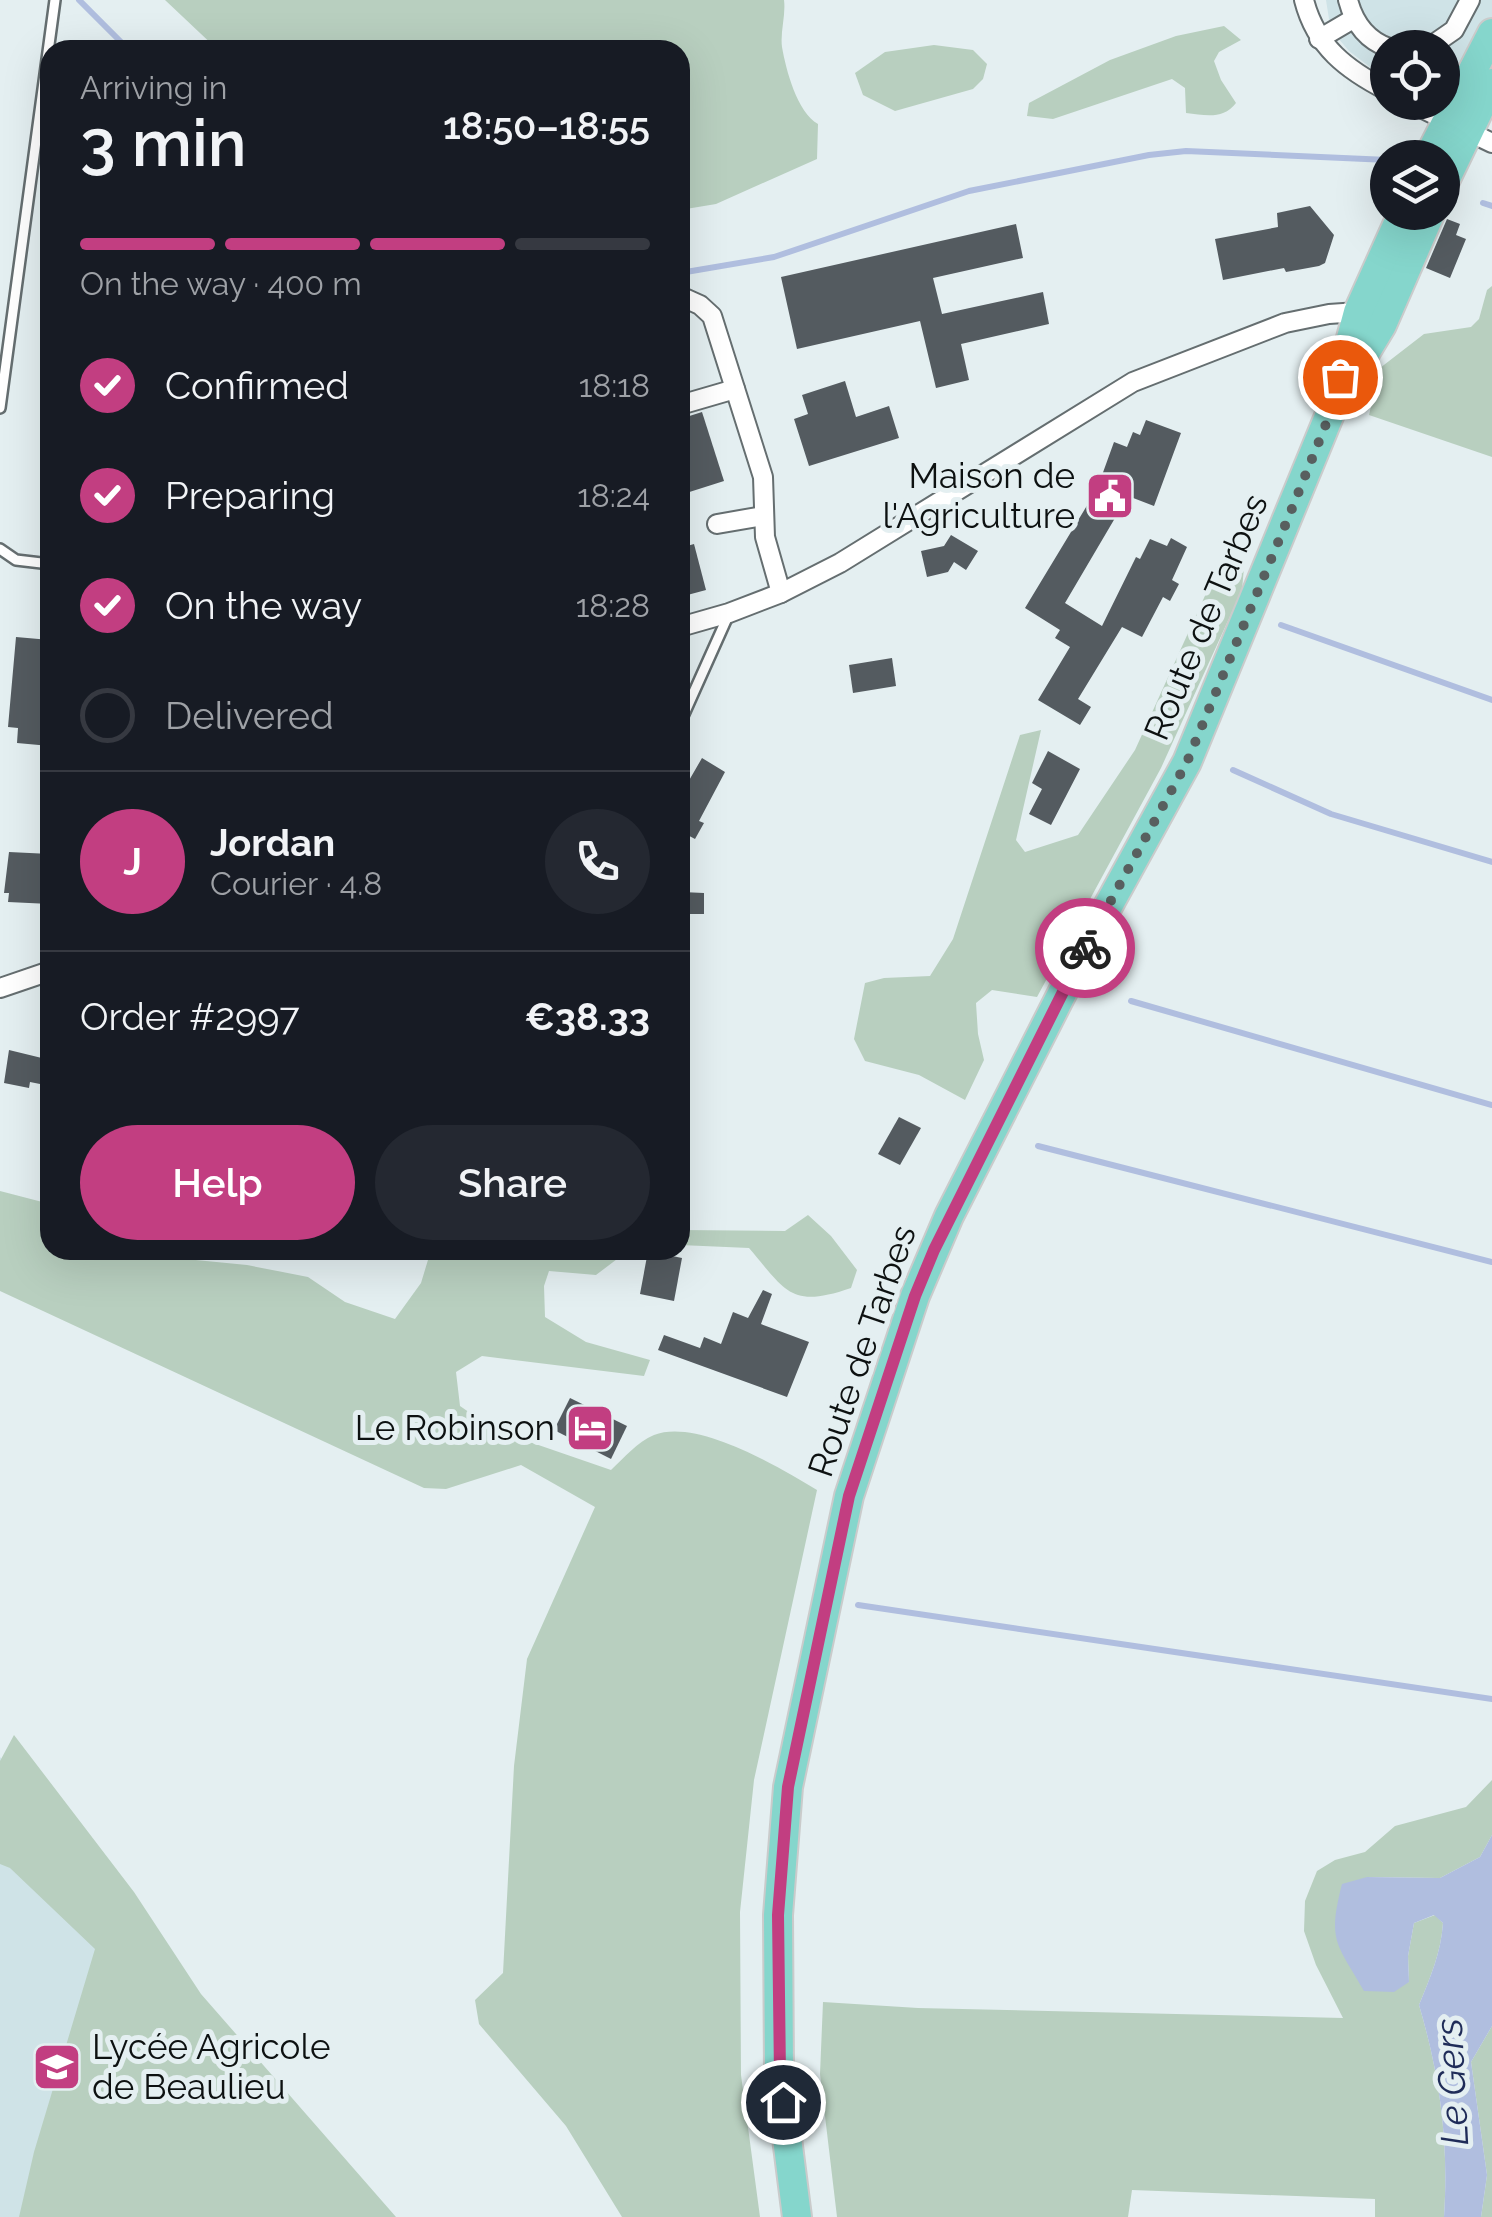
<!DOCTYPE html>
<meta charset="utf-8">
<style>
body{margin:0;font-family:Raleway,sans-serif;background:#242831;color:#f1f3f6;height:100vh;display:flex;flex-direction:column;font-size:38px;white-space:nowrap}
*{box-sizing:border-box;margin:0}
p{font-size:32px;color:#9ea1a6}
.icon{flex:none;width:55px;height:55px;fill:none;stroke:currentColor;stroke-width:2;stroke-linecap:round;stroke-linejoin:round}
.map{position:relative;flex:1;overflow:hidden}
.details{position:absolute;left:40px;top:40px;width:650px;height:1220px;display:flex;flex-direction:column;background:#171b24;border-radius:30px;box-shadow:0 10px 40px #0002}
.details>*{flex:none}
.buttons{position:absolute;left:1370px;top:30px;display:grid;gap:20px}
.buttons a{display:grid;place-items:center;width:90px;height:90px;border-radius:50%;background:#171b24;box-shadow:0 10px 40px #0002;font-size:50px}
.pin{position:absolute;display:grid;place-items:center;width:85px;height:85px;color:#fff;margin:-42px;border:5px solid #fff;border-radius:50%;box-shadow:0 2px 10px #0007}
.courier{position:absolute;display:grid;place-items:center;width:100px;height:100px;margin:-50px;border:8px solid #c23e81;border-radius:50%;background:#fff;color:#222;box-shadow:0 2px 12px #0007}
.head em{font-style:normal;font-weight:600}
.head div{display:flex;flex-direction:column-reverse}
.head{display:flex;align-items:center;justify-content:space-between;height:170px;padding:0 40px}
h1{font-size:65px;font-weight:600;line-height:75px}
.bar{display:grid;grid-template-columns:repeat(4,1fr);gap:15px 10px;align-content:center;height:120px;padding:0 40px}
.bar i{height:12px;border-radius:8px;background:#363941}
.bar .on{background:#c23e81}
.bar p{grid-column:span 4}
.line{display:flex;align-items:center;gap:25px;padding:0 40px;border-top:2px solid #363941}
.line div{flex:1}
.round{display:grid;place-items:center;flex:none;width:105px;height:105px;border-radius:52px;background:#242831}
ol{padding:0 40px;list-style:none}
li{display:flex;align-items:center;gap:30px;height:110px}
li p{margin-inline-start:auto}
li .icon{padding:10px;border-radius:50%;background:#c23e81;color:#fff;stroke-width:4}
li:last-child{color:#9ea1a6}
li i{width:55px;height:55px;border:5px solid #363941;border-radius:50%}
.button{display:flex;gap:20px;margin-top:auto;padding:20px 40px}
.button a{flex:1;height:115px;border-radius:60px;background:#c23e81;color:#fff;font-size:40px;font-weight:600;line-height:115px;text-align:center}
.button a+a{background:#242831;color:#f1f3f6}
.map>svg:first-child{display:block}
</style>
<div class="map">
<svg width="1492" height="2217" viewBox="0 0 1492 2217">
<rect width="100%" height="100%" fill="#e4eff1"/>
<g fill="#cfe3e7">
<polygon points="1326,0 1492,0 1492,104 1443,81 1442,48 1388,48 1387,72 1370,67 1349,51 1338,38 1329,19"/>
<polygon points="0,1757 142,1928 102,2217 0,2217"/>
</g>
<g fill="#b8cfbf">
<path d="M 165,0 L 784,0 C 786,15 780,32 782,47 C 786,70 797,112 818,124 L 817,159 L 716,204 L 680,210 L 680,50 L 218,50 Z"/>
<path d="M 1224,26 L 1241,40 L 1219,52 L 1214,61 L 1221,80 L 1236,103 C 1223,120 1205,115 1186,113 L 1185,88 L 1172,79 L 1053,119 L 1027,116 L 1029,103 L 1110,60 L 1176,36 Z"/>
<polygon points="934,45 973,50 987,64 983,79 973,89 895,111 863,95 855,73 885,52"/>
<polygon points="1492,286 1492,457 1369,415 1380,368 1424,334 1471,327 1479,319 1487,290"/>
<polygon points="1235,553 1244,567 1242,590 1161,768 1037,997 992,990 976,1003 978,1034 984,1060 965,1100 919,1075 865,1061 854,1039 865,983 884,978 930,976 953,939 1020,735 1041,730 1016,840 1025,852 1078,835 1135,750 1223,556"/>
<path d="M 0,1191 L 50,1204 L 50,1250 L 153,1250 L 165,1257 L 247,1265 L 308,1277 L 345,1302 L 395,1319 L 421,1283 L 431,1250 L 629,1250 L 596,1275 L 549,1271 L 544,1286 L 545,1317 L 586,1342 L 650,1360 L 644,1376 L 482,1356 L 456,1372 L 460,1406 L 495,1430 L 611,1470 C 624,1458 637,1442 654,1435 C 698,1418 780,1468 817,1490 L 754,1780 L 740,1912 L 741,2075 L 760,2217 L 622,2217 L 566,2126 L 479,2024 L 475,2000 L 503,1973 L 514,1766 L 527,1659 L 595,1507 L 521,1465 L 446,1489 L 424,1488 L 0,1291 Z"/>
<path d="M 808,1215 L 831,1236 L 857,1270 L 851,1288 C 790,1309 786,1291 749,1248 L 680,1245 L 680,1230 L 785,1231 Z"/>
<polygon points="14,1735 134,1892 201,1994 396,2217 19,2217 34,2152 95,1949 10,1868 0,1864 0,1761"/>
<path d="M 1492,1780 L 1492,1835 L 1480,1857 L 1440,1878 L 1367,1877 L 1353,1970 L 1365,1991 L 1409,1982 L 1408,1956 L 1414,1923 L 1435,1915 L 1443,1923 C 1441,1953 1430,1978 1419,2005 C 1440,2076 1449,2142 1444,2217 L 1375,2217 L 1375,2199 L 1132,2190 L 1128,2217 L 837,2217 L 820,2074 L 823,2002 L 918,2008 L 1343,2018 L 1316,1965 L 1304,1931 L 1305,1901 L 1317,1871 L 1335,1860 L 1365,1852 L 1395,1826 L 1466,1807 Z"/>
<polygon points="1492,2026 1492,2217 1481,2217 1487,2175 1471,2062"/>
</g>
<path fill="#b0bedf" d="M 1492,1835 L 1492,2026 L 1471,2062 L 1487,2175 L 1481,2217 L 1444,2217 C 1449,2142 1440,2076 1419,2005 C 1430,1978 1441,1953 1443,1923 L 1434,1915 L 1414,1923 L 1408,1956 L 1409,1982 L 1394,1992 L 1364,1991 C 1337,1943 1327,1942 1342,1884 L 1367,1877 L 1440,1878 L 1480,1857 Z"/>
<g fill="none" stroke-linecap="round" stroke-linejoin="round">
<g stroke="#b0bedf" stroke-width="6">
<polyline points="79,0 129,50"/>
<polyline points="1483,203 1492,206"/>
<polyline points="680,273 774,257 969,191 1149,155 1186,151 1388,160"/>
<polyline points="1281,625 1492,700"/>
<polyline points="1233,770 1331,814 1492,862"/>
<polyline points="1131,1001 1492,1105"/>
<polyline points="1038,1146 1492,1262"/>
<polyline points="858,1605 1492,1699"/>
</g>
</g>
<g fill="#545b60">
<polygon points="1310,206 1334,235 1325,263 1319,266 1286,272 1284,268 1223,280 1215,239 1278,227 1277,213"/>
<polygon points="1447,219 1460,224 1456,235 1466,239 1450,278 1426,268"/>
<polygon points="1016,224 1023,258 933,278 942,314 1043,292 1049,324 961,344 969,380 936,388 920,321 797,349 781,277"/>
<polygon points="845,381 856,417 889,406 899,438 809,466 794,419 808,414 802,395"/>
<polygon points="702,412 724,481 680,495 680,419"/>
<polygon points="1146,420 1181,433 1154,506 1128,496 1065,603 1102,626 1136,557 1140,559 1150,539 1167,546 1171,538 1187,547 1172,580 1179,584 1170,601 1163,597 1142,637 1122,627 1078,699 1091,707 1080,725 1038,700 1070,647 1055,638 1060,630 1025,608 1097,489 1114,442 1127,447 1133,432 1140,435"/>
<polygon points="951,535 978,551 966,570 954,562 948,572 927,577 921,551 944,546"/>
<polygon points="694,544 706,590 680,597 680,548"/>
<polygon points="16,637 50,640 50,746 17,743 18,728 8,727"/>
<polygon points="892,658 896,686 853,693 849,665"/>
<polygon points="1048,751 1080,769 1051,825 1029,814 1042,789 1032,783"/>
<polygon points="702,758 725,772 699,821 704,823 695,839 680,831 680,796"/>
<polygon points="9,852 50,854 50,904 8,902 9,893 4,893"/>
<polygon points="682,892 704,893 704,914 682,914"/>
<polygon points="9,1050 50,1060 50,1086 30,1082 29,1088 4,1083"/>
<polygon points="899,1117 921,1128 900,1165 878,1154"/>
<polygon points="648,1251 682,1258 674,1301 640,1294"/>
<polygon points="763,1290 772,1294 761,1324 809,1342 787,1397 658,1350 664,1335 700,1348 704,1337 721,1344 733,1312 748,1318"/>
<polygon points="570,1398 627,1426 611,1459 554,1430"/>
</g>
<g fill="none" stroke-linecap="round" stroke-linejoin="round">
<g stroke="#656e70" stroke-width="14">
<g id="service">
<polyline points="0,408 55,0"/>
<polyline points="0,549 16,560 50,564"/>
<polyline points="680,723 728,616"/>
</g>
</g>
<g stroke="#656e70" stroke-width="22">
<g id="minor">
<path d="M 1304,0 C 1316,47 1347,70 1388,91"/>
<path d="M 1348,0 C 1354,23 1366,40 1389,48"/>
<polyline points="1319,39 1353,19"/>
<polyline points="1428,48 1454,30 1470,0"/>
<polyline points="1409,102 1445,120"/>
<polyline points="1467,131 1492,143"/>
<polyline points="680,296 700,305 712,316 763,477 765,537 781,593"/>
<polyline points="680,405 735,389"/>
<polyline points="717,524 763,516"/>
<polyline points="680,627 729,613 781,593 840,563 1133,382 1285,323 1329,314 1358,312 1364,315"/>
<polyline points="0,988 50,971"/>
</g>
</g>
<g stroke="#cacbcb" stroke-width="32">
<g id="primary">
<polyline points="1428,158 1492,33"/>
<polyline points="1442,187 1492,83"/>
<polyline points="1350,378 1382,325 1431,212"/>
<polyline points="797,2217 779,2075 778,1915 788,1787 849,1496 915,1296 949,1216 1084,950 1187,762 1332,409 1358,312 1403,212"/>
</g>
</g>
<use href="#service" stroke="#fff" stroke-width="9"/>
<use href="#minor" stroke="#fff" stroke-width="18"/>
<use href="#primary" stroke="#85d6cc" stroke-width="28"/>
</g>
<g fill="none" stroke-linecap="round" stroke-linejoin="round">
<polyline stroke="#585f5f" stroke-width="10" stroke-dasharray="0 18" points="1085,948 1187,762 1289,516 1332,409 1340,377"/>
<polyline stroke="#c23e81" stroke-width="12" points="783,2102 780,2075 778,1915 788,1787 849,1496 915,1296 934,1250 1085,948"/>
</g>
<defs>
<g id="civic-square" transform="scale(2.5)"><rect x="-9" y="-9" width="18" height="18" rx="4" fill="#c23e81" stroke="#e4eff1"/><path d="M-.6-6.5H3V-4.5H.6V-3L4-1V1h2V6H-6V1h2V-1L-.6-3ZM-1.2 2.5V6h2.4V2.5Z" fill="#fff"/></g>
<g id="hotel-square" transform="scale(2.5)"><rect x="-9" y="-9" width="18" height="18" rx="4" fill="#c23e81" stroke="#e4eff1"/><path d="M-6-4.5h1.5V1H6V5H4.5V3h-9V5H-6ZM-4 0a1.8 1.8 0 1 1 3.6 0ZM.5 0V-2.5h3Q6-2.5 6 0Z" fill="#fff"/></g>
<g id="school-square" transform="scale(2.5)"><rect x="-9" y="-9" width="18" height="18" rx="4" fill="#c23e81" stroke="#e4eff1"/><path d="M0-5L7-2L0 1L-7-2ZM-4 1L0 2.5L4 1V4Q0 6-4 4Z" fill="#fff"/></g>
</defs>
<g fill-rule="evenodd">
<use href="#civic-square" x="1110" y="496"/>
<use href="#hotel-square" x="590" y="1428"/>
<use href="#school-square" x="57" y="2067"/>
</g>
<g text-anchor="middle" stroke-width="10" stroke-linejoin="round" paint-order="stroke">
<g font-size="35" fill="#0d1111" stroke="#e4eff1" text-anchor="end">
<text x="1075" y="488">Maison de<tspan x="1075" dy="40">l'Agriculture</tspan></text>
<text x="555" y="1440">Le Robinson</text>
<text x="92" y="2059" text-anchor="start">Lycée Agricole<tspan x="92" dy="40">de Beaulieu</tspan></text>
</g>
<g font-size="35" fill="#0d1111" stroke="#e4eff1">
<text transform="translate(1206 617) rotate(-67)" y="12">Route de Tarbes</text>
<text transform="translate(862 1351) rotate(-71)" y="12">Route de Tarbes</text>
</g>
<g font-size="38" font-style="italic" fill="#1f2c58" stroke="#e4eff1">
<text transform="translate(1452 2082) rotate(-93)" y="13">Le Gers</text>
</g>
</g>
</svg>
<div class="buttons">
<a><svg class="icon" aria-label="locate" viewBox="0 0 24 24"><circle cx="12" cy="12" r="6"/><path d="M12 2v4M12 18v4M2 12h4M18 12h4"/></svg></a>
<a><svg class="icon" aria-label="layers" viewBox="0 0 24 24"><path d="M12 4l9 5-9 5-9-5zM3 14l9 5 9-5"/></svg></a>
</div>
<div class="pin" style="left:1340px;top:377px;background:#ea580c"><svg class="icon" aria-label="bag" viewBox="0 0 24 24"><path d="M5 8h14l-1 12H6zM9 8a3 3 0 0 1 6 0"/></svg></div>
<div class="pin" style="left:783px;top:2102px;background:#1f2937"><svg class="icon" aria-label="home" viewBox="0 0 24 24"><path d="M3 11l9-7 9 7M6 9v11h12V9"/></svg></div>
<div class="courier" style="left:1085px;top:948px"><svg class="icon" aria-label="bike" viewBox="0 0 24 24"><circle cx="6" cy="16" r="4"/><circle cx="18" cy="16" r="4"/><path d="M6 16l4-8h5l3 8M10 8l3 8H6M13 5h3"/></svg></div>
<section class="details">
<div class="head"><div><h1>3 min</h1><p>Arriving in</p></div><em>18:50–18:55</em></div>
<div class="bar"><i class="on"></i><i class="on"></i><i class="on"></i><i></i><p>On the way · 400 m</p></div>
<ol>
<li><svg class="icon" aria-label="check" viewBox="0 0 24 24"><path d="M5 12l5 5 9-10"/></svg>Confirmed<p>18:18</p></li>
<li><svg class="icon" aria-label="check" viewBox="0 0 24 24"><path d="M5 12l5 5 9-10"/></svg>Preparing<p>18:24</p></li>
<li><svg class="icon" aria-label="check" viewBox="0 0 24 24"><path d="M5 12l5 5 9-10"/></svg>On the way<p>18:28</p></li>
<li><i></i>Delivered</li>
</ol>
<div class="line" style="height:180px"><b class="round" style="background:#c23e81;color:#fff">J</b><div><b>Jordan</b><p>Courier · 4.8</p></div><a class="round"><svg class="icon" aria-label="phone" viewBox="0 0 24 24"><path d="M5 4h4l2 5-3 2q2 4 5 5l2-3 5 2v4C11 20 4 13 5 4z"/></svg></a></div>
<div class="line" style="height:130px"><div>Order #2997</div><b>€38.33</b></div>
<div class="button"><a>Help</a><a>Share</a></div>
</section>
</div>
